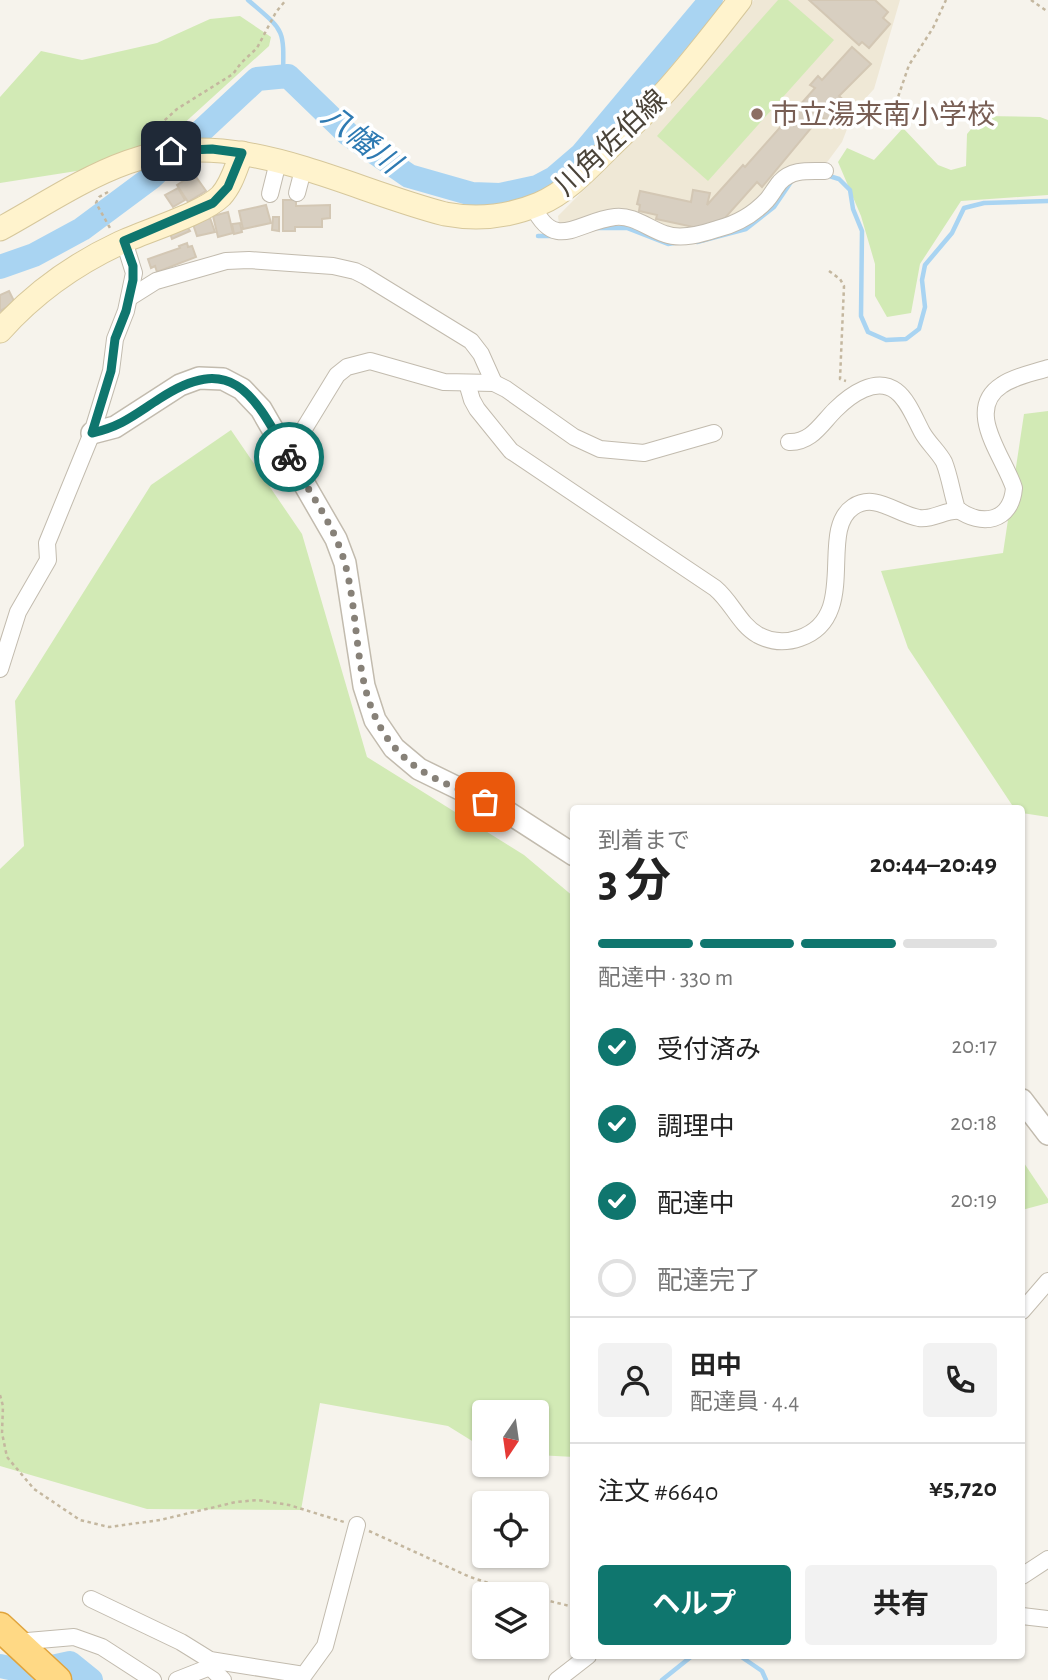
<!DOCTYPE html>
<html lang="ja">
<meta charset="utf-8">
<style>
body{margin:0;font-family:"Alegreya Sans","Noto Sans JP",sans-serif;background:#f2f2f2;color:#222;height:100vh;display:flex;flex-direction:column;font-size:26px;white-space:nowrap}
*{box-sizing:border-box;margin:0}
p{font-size:23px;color:#767676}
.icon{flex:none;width:38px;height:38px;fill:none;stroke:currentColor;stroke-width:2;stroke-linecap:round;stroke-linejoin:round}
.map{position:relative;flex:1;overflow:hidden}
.details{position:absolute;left:570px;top:805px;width:455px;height:854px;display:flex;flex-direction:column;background:#fff;border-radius:7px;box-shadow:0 2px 5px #0004}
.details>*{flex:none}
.needle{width:46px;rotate:193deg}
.buttons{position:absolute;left:472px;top:1400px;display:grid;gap:14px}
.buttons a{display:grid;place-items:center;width:77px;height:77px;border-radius:7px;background:#fff;box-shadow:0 2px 5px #0004;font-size:35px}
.pin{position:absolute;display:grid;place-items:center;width:60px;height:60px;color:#fff;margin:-30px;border-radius:14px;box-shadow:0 4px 10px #0006}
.courier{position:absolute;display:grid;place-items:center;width:70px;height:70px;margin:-35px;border:5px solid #0f766e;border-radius:50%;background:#fff;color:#222;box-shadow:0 2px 9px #0007}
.summary em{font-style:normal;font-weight:700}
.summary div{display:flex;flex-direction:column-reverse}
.summary{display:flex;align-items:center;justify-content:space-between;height:119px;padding:0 28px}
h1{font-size:46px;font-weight:700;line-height:52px}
.bar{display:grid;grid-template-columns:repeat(4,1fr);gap:10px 7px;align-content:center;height:84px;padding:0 28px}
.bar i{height:9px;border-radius:5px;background:#e0e0e0}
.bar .current{background:#0f766e}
.bar p{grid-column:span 4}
.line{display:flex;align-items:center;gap:18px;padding:0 28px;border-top:2px solid #e0e0e0}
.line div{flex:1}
.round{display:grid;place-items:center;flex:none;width:74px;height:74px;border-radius:7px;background:#f2f2f2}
ol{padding:0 28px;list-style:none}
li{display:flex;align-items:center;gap:21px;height:77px}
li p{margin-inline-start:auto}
li .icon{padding:7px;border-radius:50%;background:#0f766e;color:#fff;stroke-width:4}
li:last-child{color:#767676}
li i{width:38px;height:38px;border:4px solid #e0e0e0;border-radius:50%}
.button{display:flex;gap:14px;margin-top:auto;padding:14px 28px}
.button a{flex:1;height:80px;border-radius:7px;background:#0f766e;color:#fff;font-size:28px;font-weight:700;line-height:80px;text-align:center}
.button a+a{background:#f2f2f2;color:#222}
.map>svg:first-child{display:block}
</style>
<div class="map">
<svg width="1048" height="1680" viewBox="0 0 1048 1680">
<rect width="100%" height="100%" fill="#f6f3ec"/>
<polygon fill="#efe8d6" points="754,0 900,0 874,89 854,111 842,142 828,161 825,164 808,166 742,216 679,232 643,219 559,224 558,216 673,100"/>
<g fill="#d2eab5">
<polygon points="778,0 788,0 834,40 708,181 657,136"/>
<polygon points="240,16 271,37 269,46 169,137 127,150 83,170 0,183 0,97 41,51 82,60 157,43 210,19"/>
<polygon points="982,116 1040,117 1048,120 1048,195 961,201 920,264 911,313 887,317 875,296 875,264 861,216 838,162 847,148 874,160 903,128 938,165 951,170 966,166 967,134"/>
<polygon points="1048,411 1048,817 1022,813 1022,808 1014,808 908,648 881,571 1003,553 1024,414"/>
<polygon points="231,430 302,534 367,757 524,855 574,897 574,1457 537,1455 537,1412 485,1412 485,1449 448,1426 320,1403 301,1510 147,1509 0,1466 0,869 24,846 15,701 151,485"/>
<polygon points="1022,1160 1048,1199 1048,1203 1022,1210"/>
</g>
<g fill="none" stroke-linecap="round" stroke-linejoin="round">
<g stroke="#a9d4f2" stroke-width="4.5">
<path d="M 248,0 C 285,32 284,27 283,77"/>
<polyline points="826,175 839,179 850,190 853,209 862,231 861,316 868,332 886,340 906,339 919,329 925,307 922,280 925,265 952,233 964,208 984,203 1048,201"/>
<polyline points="595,228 627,228 668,244 674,243"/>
<polyline points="538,236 552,236"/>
<polyline points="697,242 746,229 774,207 791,182"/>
<polyline points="740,1656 762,1671 766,1680"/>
<polyline points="662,1680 692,1656"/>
</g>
<g stroke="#a9d4f2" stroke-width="24">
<polyline points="0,267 34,255 82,229 152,177 257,79 288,76 348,134 409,176 472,194 500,195 537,187 554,178 582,154 711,0"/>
<polyline points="0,1666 29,1672 70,1663 91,1680"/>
</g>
</g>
<g fill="#d8cfc1" stroke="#d3c7b4" stroke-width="2">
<polygon points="809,0 875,0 888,12 883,18 890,24 869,48 862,42 859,45"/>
<polygon points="852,47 871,64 839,96 846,102 828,123 821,116 762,187 757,182 725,218 698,228 656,219 657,215 639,211 640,205 637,204 640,191 691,202 693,190 710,193 707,205 743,165 745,167 815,88 810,85 818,76 822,80"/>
<polygon points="194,174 206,191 188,202 177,185"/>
<polygon points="178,188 185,200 173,207 165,195"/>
<polygon points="283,200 296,200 296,206 330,205 330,218 322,219 322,227 295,227 295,231 283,231"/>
<polygon points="266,205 271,223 243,229 239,211"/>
<polygon points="228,212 233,233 218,237 213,216"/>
<polygon points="273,217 279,217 279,231 272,230"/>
<polygon points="210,218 215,232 197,236 193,224"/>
<polygon points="240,223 242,232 234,234 232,224"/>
<polygon points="187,226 190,231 172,239 170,233"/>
<polygon points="187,243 188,247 192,246 196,257 157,272 155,266 151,268 148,259 180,248 179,246"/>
<polygon points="9,291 15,303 0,311 0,295"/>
</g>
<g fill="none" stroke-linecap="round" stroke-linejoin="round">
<g stroke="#c2bbae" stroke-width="18">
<g id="minor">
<polyline points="297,193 303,170"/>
<polyline points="270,194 278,162"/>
<path d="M 533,206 C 555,253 578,221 615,217 C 634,215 647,228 665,234 C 681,240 702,234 717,229 C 737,224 753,215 767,200 C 772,194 775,188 780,182 C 792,169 808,171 825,171"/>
<polyline points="129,298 156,281 226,261 249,260 333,266 355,271 365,276 471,341 481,354 494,383"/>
<path d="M 467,383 L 472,400 L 477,409 L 511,451 L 715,588 C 732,602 739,624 758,635 C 771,642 786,643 800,638 C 861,617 817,531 853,507 C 875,492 896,514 919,518 C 934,520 946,509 960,511"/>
<path d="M 789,442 C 811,443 821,424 835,410 C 850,395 876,376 896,391 C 908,400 915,419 922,432 C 928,443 938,451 944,462 C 950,477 952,494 957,509 C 982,527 1011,522 1014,488 C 1005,458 963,410 1002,385 C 1015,376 1033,373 1048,368"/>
<polyline points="288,455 337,375 347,367 370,361 444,382 494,383 506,389 574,437 600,449 644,453 714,433"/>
<polyline points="0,669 18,612 48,560 47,543 92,433 111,371 115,339 126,311 134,273 124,241"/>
<polyline points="1022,1311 1048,1281"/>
<polyline points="1022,1576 1048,1559"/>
<polyline points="91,1599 181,1642 210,1660 304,1675 325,1646 357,1525"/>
<polyline points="1022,1616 1048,1619"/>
<polyline points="16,1642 74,1637 102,1647 153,1680"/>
<polyline points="210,1660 210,1667 223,1680"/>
<polyline points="177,1680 210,1667"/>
<polyline points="557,1680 588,1656"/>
</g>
</g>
<g stroke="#c2bbae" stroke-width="24">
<g id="tertiary">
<polyline points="92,433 115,427 180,385 199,378 223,379 242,389 261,409 336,539 345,563 364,686 375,720 394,748 419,769 509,813 574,855"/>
<polyline points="1022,1100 1048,1134"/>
</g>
</g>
<g stroke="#d6c79b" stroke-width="25">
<g id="secondary">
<path d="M 0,229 C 42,206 83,178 128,162 C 234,123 343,188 445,214 C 477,220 508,217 539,204 C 567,192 588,169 609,148 C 628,129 648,111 666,91 C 692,62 716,31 740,0"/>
<path d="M 0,331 C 33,294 75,264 120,243 C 145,231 203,214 221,196 C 232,184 236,167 242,153"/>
</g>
</g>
<g stroke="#e0a43c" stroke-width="31">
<polyline id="trunk" points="0,1627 57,1680"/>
</g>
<g stroke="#c4b79f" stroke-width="2.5" stroke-dasharray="3.5 3.5" stroke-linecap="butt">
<polyline points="1031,0 1048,12"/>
<polyline points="896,103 909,65 933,28 946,0"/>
<polyline points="144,139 177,109 233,74 241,63 257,48 276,12 286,0"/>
<polyline points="108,192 99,197 96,203 110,228"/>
<polyline points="829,271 840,279 844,286 840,379 846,381"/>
<polyline points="0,1395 3,1406 2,1433 7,1457 34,1489 80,1520 109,1527 160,1520 236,1502 258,1500 289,1505 344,1522"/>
<polyline points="369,1531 470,1577 523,1594"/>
<polyline points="537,1598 574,1607"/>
</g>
<use href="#minor" stroke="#fff" stroke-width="16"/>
<use href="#tertiary" stroke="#fff" stroke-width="21"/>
<use href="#secondary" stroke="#fff3cd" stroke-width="23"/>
<use href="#trunk" stroke="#ffd985" stroke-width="28"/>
</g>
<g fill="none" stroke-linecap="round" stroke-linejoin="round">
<path stroke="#878178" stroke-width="7" stroke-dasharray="0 12.6" d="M 289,457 C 308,490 333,523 344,560 C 365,633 346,719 419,769 C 438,782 464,791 485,802"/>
<path stroke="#0f766e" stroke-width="9" d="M 171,151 L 212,149 L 242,153 L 228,187 L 213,203 L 124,241 L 133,266 L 133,280 L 126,311 L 115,339 L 111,371 L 92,433 C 122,426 134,415 159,399 C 233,350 255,397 289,457"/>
</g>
<circle fill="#8d6e63" stroke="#fff" stroke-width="2.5" cx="757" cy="114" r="7"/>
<g text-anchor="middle" stroke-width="7" stroke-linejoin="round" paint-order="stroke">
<g font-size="28" fill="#785e54" stroke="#fff" text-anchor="start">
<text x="771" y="124">市立湯来南小学校</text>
</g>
<g font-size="28" fill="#4b4439" stroke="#fff">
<text transform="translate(610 142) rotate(-43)" y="10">川角佐伯線</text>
</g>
<g font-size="30" font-style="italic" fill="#2e7ab2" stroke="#fff">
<text transform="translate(361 139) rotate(38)" y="10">八幡川</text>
</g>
</g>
</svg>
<div class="buttons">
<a><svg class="needle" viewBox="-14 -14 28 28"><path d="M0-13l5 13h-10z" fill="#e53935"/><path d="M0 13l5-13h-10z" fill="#767676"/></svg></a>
<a><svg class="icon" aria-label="locate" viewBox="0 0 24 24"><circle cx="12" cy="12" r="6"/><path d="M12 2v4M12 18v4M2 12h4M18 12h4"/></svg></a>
<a><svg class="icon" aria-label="layers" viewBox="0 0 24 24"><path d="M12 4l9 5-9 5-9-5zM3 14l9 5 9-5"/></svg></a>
</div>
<div class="pin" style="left:485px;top:802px;background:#ea580c"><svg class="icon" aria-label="bag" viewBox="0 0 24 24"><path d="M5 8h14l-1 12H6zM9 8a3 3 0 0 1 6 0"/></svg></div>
<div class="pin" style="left:171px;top:151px;background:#1f2937"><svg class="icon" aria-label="home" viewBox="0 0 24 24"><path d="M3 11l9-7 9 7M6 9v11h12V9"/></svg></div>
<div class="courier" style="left:289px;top:457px"><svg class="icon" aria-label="bike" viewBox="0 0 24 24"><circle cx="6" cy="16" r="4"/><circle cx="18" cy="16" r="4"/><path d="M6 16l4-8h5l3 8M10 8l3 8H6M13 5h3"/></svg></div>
<section class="details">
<div class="summary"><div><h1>3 分</h1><p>到着まで</p></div><em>20:44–20:49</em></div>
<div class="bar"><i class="current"></i><i class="current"></i><i class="current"></i><i></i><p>配達中 · 330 m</p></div>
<ol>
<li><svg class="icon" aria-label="check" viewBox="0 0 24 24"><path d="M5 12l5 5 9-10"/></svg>受付済み<p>20:17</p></li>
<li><svg class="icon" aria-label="check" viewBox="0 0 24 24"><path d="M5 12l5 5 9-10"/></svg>調理中<p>20:18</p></li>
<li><svg class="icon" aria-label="check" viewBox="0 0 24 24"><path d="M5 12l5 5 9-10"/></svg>配達中<p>20:19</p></li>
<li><i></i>配達完了</li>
</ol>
<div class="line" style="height:126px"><a class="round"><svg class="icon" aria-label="person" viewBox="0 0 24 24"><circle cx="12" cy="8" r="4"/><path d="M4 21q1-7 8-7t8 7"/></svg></a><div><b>田中</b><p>配達員 · 4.4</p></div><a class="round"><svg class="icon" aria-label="phone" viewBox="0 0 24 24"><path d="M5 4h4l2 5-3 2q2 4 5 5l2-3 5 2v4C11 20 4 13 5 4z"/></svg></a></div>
<div class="line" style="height:91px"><div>注文 #6640</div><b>¥5,720</b></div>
<div class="button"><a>ヘルプ</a><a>共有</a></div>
</section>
</div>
